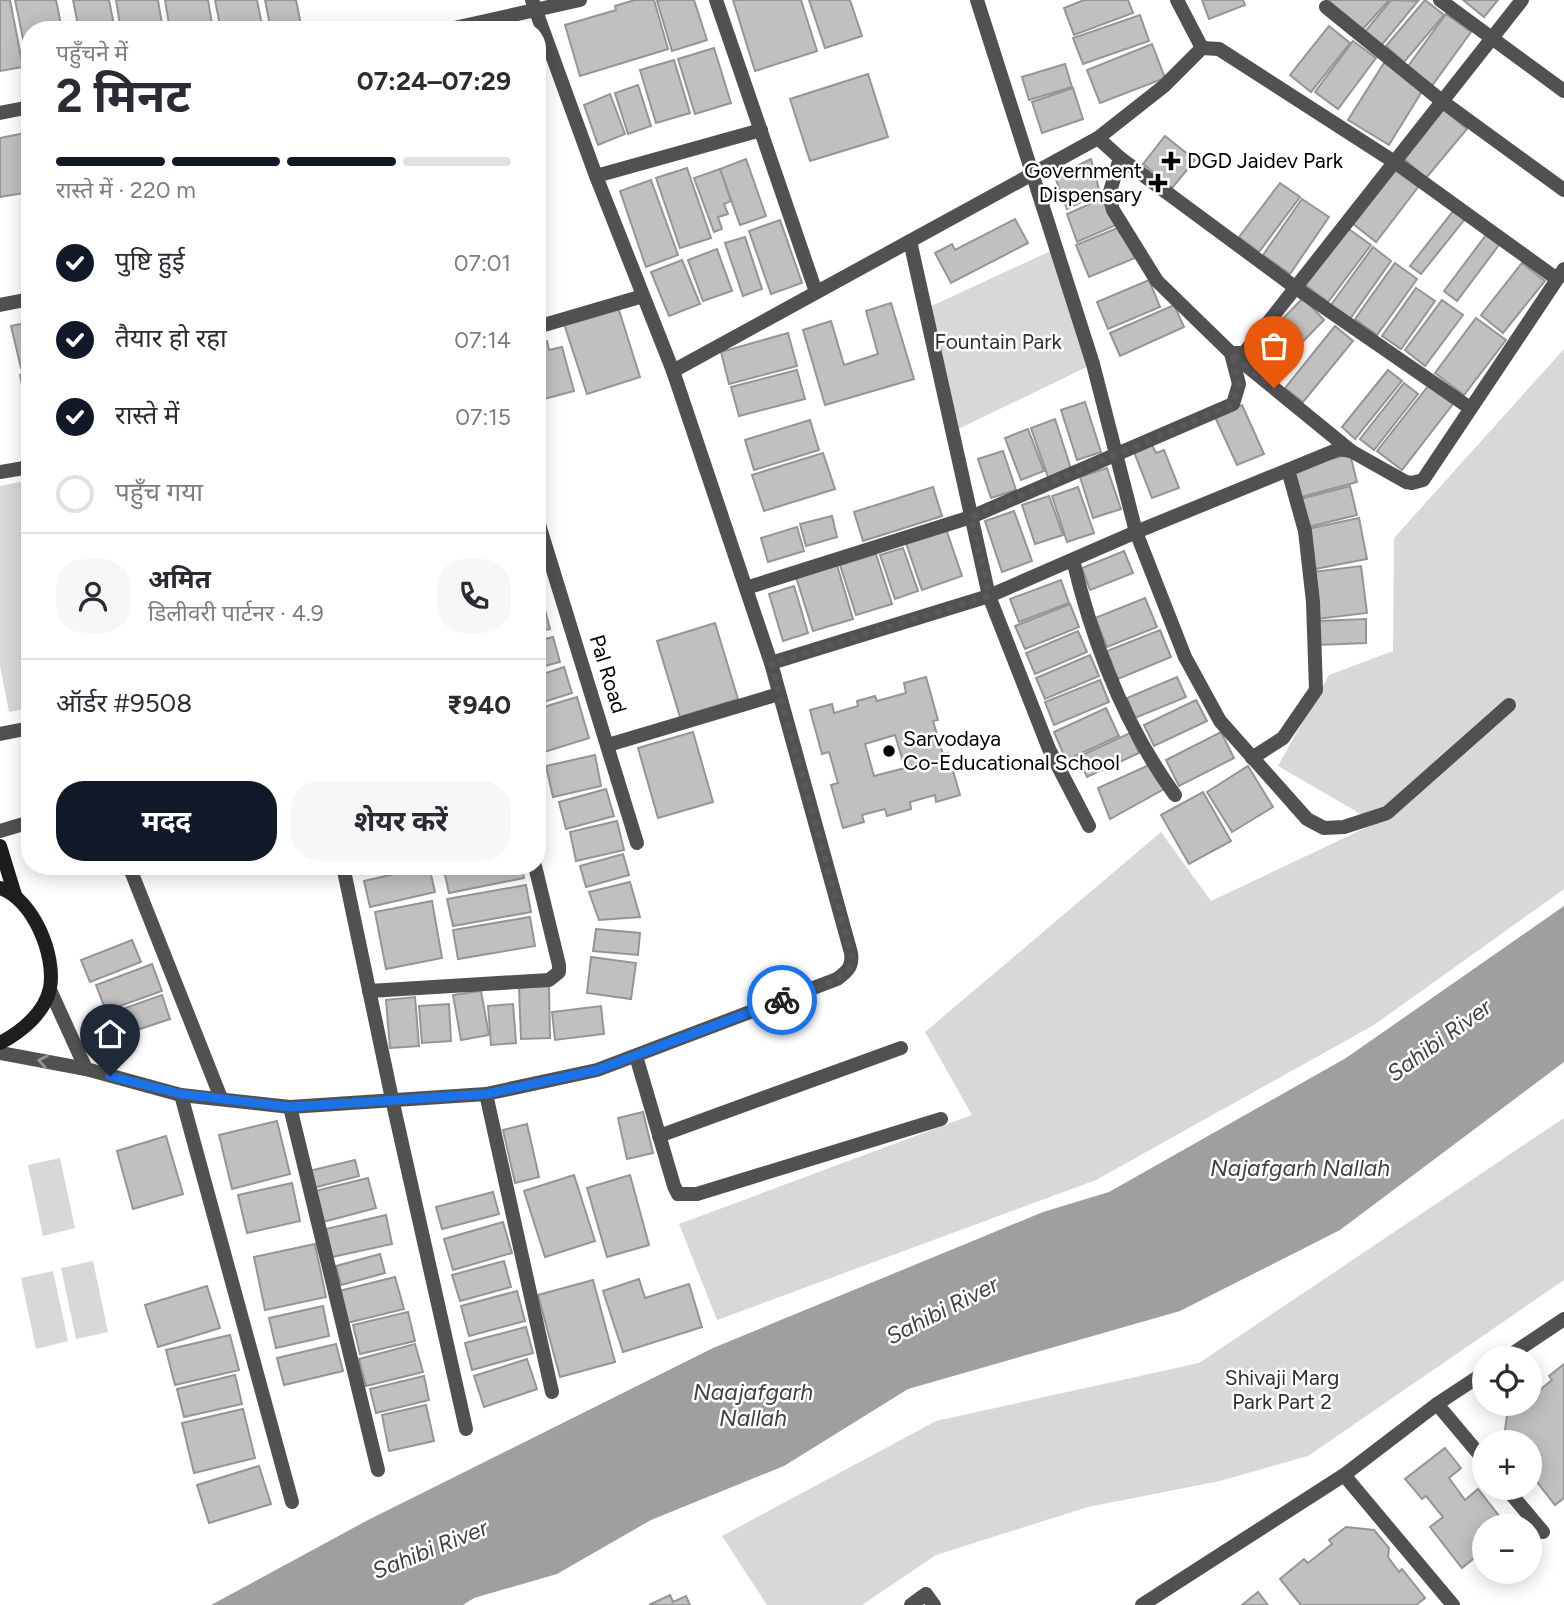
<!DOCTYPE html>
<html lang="hi">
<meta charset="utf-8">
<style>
body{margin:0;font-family:Figtree,"Noto Sans Devanagari",sans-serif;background:#f7f7f7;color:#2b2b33;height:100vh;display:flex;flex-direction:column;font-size:26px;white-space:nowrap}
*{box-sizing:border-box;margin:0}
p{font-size:23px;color:#7c7c81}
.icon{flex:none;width:38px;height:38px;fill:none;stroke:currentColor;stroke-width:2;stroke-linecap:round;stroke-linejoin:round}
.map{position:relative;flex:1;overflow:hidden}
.drawer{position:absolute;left:21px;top:21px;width:525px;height:854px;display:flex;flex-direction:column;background:#fff;border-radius:28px;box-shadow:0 4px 18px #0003}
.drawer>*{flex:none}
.buttons{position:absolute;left:1472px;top:1346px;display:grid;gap:14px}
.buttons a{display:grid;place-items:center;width:70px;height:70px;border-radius:50%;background:#fff;box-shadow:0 4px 18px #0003;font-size:35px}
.pin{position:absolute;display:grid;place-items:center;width:60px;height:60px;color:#fff;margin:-72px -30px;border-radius:50% 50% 50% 0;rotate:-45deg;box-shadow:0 0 7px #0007}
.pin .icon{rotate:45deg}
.courier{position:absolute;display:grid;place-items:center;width:70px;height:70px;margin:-35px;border:5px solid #1a73e8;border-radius:50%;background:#fff;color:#222;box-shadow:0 2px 9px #0007}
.head em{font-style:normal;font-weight:700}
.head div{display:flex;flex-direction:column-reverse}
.head{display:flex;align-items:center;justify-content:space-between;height:119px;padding:0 35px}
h1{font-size:46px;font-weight:700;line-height:52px}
.bar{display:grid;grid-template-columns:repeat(4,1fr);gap:10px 7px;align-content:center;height:84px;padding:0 35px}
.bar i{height:9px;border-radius:5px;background:#e1e1e2}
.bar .current{background:#111827}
.bar p{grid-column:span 4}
.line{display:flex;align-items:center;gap:18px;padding:0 35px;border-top:2px solid #e1e1e2}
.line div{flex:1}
.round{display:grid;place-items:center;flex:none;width:74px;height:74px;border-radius:28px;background:#f7f7f7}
ol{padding:0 35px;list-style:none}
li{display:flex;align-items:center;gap:21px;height:77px}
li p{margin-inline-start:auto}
li .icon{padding:7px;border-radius:50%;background:#111827;color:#fff;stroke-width:4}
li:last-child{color:#7c7c81}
li i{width:38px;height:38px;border:4px solid #e1e1e2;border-radius:50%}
.cta{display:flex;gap:14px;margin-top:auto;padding:14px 35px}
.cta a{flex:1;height:80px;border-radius:28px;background:#111827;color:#fff;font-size:28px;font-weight:700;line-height:80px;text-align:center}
.cta a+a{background:#f7f7f7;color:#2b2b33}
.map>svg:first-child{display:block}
</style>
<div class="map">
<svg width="1564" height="1605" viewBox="0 0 1564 1605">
<rect width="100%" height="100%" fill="#fff"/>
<g fill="#d8d8d8">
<polygon points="1057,248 1093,364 952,432 925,309"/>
<polygon points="1564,349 1564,889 1374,1025 1096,1180 717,1320 679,1224 972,1115 925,1032 1161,832 1211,901 1376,823 1278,766 1329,675 1393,651 1394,538"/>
<polygon points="30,480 30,708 9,712 0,666 0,486"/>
<polygon points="1564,1118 1564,1280 1308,1456 1220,1481 1088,1507 936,1555 862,1605 767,1605 722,1536 936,1421 1199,1363"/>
<polygon points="60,1158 75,1228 43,1236 28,1165"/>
<polygon points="93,1261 108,1332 76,1339 61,1268"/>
<polygon points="53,1271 68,1341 36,1349 21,1278"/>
</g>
<polygon fill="#9f9f9f" points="1564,906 1564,1062 1340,1230 1180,1311 908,1389 784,1466 651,1520 557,1574 474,1598 463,1605 211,1605 368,1520 713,1348 1043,1212 1109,1192 1346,1058"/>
<g fill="#c0c0c0" stroke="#959595" stroke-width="2" fill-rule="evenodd">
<polygon points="0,0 10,0 23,67 0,71"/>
<polygon points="15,0 56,0 62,30 30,30 30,57 27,58"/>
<polygon points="73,0 109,0 115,30 79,30"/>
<polygon points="116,0 158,0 163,30 121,30"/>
<polygon points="165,0 208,0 213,30 170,30"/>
<polygon points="215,0 257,0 262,25 221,30"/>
<polygon points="265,0 296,0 302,30 271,30"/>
<polygon points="635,0 654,0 668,49 580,76 565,25 616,10 615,6"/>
<polygon points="661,0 694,0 707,40 672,51 657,1"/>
<polygon points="733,0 801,0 817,51 755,71"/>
<polygon points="809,0 850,0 862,36 825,48"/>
<polygon points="1084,0 1128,0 1133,13 1074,35 1064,8"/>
<polygon points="1202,0 1243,0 1245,5 1209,19"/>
<polygon points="1327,0 1389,0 1362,30"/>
<polygon points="1391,0 1418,1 1380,47 1364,33"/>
<polygon points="1425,0 1444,15 1404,62 1386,46"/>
<polygon points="1463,0 1498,0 1484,17"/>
<polygon points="1446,14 1471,32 1431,87 1406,69"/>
<polygon points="1140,15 1149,41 1083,64 1073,38"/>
<polygon points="1329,26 1350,43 1311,92 1290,75"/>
<polygon points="1353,41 1376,58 1338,109 1315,92"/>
<polygon points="1152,44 1165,78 1100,103 1087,70"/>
<polygon points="714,48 731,103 695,114 678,59"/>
<polygon points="674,60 690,113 656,123 640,70"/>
<polygon points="1384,63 1424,88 1389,145 1348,120"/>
<polygon points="1065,64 1072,87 1029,100 1022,77"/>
<polygon points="868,74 888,137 810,161 790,99"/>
<polygon points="638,85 651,126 628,134 615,93"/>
<polygon points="1073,88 1083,119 1042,133 1032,102"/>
<polygon points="610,94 625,134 598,145 584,105"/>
<polygon points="1443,109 1467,129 1426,178 1403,158"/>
<polygon points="30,132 30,192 0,197 0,138"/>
<polygon points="1165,136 1195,160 1172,188 1143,164"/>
<polygon points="746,159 766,216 740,225 720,169"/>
<polygon points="1091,159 1100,193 1067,209 1055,177"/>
<polygon points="1395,167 1419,186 1376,242 1352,223"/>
<polygon points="687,168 711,238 680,248 656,178"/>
<polygon points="720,169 731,201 724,204 728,214 718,217 722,229 714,232 694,178"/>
<polygon points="651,180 678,255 646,267 620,191"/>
<polygon points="1280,183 1300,197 1259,252 1239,237"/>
<polygon points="1103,198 1116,225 1077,242 1067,214"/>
<polygon points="1302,199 1329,217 1290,274 1263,255"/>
<polygon points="1454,210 1465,219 1421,274 1410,266"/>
<polygon points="1015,219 1028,243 951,283 935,253 952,244 955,250"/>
<polygon points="780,220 802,283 771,294 749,231"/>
<polygon points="1122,226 1135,258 1089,277 1076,245"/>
<polygon points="1346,227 1371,245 1328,302 1304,284"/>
<polygon points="1486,235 1499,245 1457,301 1444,291"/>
<polygon points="745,237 762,289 743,296 725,243"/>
<polygon points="1373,247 1391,261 1350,319 1331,305"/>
<polygon points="717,249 732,291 703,301 688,260"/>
<polygon points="682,260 700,304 669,316 651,272"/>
<polygon points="1395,263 1417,279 1377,335 1355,319"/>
<polygon points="1522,263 1545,281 1503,333 1481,315"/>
<polygon points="1149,280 1160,307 1108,329 1097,302"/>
<polygon points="1416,288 1435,301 1401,349 1382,336"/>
<polygon points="1303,298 1324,320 1272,373 1250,352"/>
<polygon points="1442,300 1463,315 1425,366 1405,350"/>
<polygon points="891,303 914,379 825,405 803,330 831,321 844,365 878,354 866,311"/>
<polygon points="1174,305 1184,327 1120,356 1110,333"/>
<polygon points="618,307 640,377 587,394 564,324"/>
<polygon points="1476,318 1506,340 1464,395 1435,373"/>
<polygon points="30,322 30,366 21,368 11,326"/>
<polygon points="1335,326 1353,341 1303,402 1285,388"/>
<polygon points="788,333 797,366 729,384 721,352"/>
<polygon points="547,341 549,350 562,347 574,391 537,401 537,344"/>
<polygon points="797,370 805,399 739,416 731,387"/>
<polygon points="1388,370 1402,381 1355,439 1342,427"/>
<polygon points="30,374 30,429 20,375"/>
<polygon points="1404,383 1418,394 1374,450 1360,439"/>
<polygon points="1429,385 1453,404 1402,470 1377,451"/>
<polygon points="1085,402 1101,452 1077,460 1061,410"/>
<polygon points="1242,405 1264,454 1237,465 1215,417"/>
<polygon points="1055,419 1072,472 1049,480 1031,428"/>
<polygon points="810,420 819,450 754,470 745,440"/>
<polygon points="1028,429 1044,471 1021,480 1005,438"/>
<polygon points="1152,445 1156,453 1164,450 1179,488 1152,498 1134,452"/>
<polygon points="1003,451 1016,490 991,498 978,459"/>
<polygon points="823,453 835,489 764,511 752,475"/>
<polygon points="1350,454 1357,482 1301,497 1293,469"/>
<polygon points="1107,468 1121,509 1093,518 1080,477"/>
<polygon points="1350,486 1357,515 1308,527 1300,499"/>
<polygon points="933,487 942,516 863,541 854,512"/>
<polygon points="1078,487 1094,533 1067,542 1052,496"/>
<polygon points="1049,496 1063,535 1035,544 1022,505"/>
<polygon points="1014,511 1032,561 1002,572 985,521"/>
<polygon points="832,516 837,537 806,546 800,524"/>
<polygon points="1359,518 1367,559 1315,569 1307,529"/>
<polygon points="797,527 804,551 768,562 761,538"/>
<polygon points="946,529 962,576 922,590 906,543"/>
<polygon points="903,548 918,591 895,599 880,555"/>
<polygon points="1124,551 1133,573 1090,590 1082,568"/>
<polygon points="876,554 892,604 856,615 840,565"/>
<polygon points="837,565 853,619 813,631 796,577"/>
<polygon points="1361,566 1367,613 1317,619 1312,572"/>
<polygon points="1061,580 1069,603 1019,622 1010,599"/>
<polygon points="794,586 808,633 783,641 769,594"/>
<polygon points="1145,598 1157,627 1107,647 1095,618"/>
<polygon points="543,602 550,629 537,632 537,604"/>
<polygon points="1070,604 1079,627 1025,649 1015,626"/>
<polygon points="1366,619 1366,643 1318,645 1317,621"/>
<polygon points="715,623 738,699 680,717 657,641"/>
<polygon points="1160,630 1171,657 1118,679 1107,651"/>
<polygon points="1078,631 1087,652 1035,674 1026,653"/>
<polygon points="553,637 560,662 537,668 537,641"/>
<polygon points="1090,655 1099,676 1045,699 1036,678"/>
<polygon points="564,667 572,693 537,704 537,676"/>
<path d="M 926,677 L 938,720 L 933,721 L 943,754 L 948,753 L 960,795 L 936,802 L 935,795 L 910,802 L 911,809 L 887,816 L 885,809 L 862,815 L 864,822 L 843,828 L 831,785 L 838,783 L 829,752 L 822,754 L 810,710 L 832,704 L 834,713 L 858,706 L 857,701 L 875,696 L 877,701 L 906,693 L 904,683 ZM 895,735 L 905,768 L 874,776 L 865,744 Z"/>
<polygon points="1177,677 1186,697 1135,718 1127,698"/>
<polygon points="1100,680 1109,702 1054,725 1045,702"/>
<polygon points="577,697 589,738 541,753 537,739 537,709"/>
<polygon points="1196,700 1207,721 1154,746 1144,725"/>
<polygon points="1106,708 1119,736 1066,760 1054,732"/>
<polygon points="693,732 713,802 658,818 638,748"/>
<polygon points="1221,732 1234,758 1179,786 1166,760"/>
<polygon points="1130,733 1139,753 1087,777 1078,757"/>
<polygon points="595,755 601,786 553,797 546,766"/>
<polygon points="1149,765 1166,788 1110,819 1098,788"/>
<polygon points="1248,766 1273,807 1232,832 1207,792"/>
<polygon points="606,789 614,816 566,829 559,802"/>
<polygon points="1203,792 1231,841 1189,864 1161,815"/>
<polygon points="617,821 624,850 576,861 570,832"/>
<polygon points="623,854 629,875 586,887 580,866"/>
<polygon points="361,866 395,866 362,874"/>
<polygon points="429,866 435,892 370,907 364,881"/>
<polygon points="443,866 521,866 524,878 449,893"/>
<polygon points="630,882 640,917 599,920 589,892"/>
<polygon points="526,885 531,912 453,926 447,899"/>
<polygon points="432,901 442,958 386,969 375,912"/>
<polygon points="530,917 535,946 458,959 453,930"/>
<polygon points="596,929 640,933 638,955 593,951"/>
<polygon points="132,940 141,962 90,982 81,960"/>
<polygon points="591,957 636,963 631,999 587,993"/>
<polygon points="152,964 162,991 106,1011 96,985"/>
<polygon points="549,986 550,1038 521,1039 519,987"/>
<polygon points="481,991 489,1035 461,1040 453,995"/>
<polygon points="162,995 170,1019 119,1036 111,1013"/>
<polygon points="415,997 419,1046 390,1048 386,1000"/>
<polygon points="449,1004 451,1041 422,1043 419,1006"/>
<polygon points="513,1004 516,1043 491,1045 488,1006"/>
<polygon points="601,1006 604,1034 555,1040 552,1012"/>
<polygon points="643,1112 653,1153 627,1159 618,1118"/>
<polygon points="277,1121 290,1174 232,1189 219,1135"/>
<polygon points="527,1124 539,1177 515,1183 503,1130"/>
<polygon points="166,1136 183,1194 133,1209 117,1151"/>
<polygon points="355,1160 359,1176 313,1188 309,1171"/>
<polygon points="574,1175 595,1241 545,1257 524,1191"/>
<polygon points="630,1175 649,1245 607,1257 587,1188"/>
<polygon points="368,1178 376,1208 319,1223 311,1192"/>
<polygon points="292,1183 300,1221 247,1233 238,1195"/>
<polygon points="493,1192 499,1214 442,1229 436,1207"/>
<polygon points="386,1215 392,1244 332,1257 326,1229"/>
<polygon points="503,1222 512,1253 453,1270 444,1239"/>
<polygon points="315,1244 326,1297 265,1310 254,1257"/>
<polygon points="380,1254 385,1273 341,1285 336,1266"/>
<polygon points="504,1261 511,1287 460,1301 452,1275"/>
<polygon points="395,1277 404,1309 347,1323 339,1291"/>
<polygon points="639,1279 645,1298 689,1284 702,1327 623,1352 603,1291"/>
<polygon points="593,1280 615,1362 560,1377 538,1295"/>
<polygon points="207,1286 220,1328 158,1347 145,1305"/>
<polygon points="517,1291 525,1321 469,1336 461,1306"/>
<polygon points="323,1306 329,1336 276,1348 269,1318"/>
<polygon points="408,1312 415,1341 360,1354 353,1325"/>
<polygon points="526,1327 533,1353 472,1370 465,1343"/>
<polygon points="230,1335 239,1370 175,1385 166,1350"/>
<polygon points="336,1344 343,1371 284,1385 277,1358"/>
<polygon points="415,1344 423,1372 366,1386 359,1359"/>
<polygon points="527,1359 537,1389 484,1407 474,1376"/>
<polygon points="1564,1364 1564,1498 1555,1505 1533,1477 1537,1474 1530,1464 1530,1442 1508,1442 1504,1437 1508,1408 1514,1404 1530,1404 1530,1398 1552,1380 1549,1376"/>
<polygon points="235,1375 242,1404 184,1417 177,1389"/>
<polygon points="424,1376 429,1400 376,1413 370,1389"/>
<polygon points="426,1405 434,1441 389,1451 382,1415"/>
<polygon points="243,1409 255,1458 194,1473 182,1423"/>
<polygon points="1445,1448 1461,1468 1449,1478 1465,1500 1478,1489 1507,1526 1484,1526 1484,1550 1462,1568 1430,1527 1443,1517 1426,1496 1422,1499 1405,1479"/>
<polygon points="259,1466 271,1504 209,1523 197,1485"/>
<polygon points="1346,1527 1374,1530 1389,1548 1388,1557 1399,1572 1402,1569 1425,1598 1416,1605 1301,1605 1280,1579 1304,1559 1308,1563 1332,1544 1329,1540"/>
<polygon points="1258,1592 1268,1605 1242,1605"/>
<polygon points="670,1595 673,1602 686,1596 690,1605 649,1605"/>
</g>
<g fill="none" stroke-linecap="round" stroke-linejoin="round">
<g stroke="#515151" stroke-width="14">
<polyline points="716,0 816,292"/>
<polyline points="977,0 1093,364 1136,532 1185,657 1220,721 1307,819 1324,828 1344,827 1387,813 1509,705"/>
<polyline points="1177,0 1202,48"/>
<polyline points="1440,0 1564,91"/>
<polyline points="1326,7 1443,102 1564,190"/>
<polyline points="445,30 580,0"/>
<polyline points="0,113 30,107"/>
<polyline points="1098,138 1120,158 1296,288 1470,408"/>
<polyline points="1120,158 1109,195 1113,210 1157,281 1231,353 1244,353 1522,0"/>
<polyline points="596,176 761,130"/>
<polyline points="910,241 989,596 1049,749 1089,826"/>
<polyline points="0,305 30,299"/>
<polyline points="537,327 643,296"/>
<polyline points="1231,353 1351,451"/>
<polyline points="673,371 1098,138 1164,86 1202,48 1219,49 1396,163 1557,279"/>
<polyline points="0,472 30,467"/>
<polyline points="537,518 637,843"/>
<path d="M 1073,560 C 1093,644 1124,725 1175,795"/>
<polyline points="746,588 971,517 1233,404 1239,384 1231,353"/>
<polyline points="771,663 989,596 1136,532 1339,449 1351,451 1406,482 1412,483 1423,480 1564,269"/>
<polyline points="0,734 30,728"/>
<polyline points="608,745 779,694"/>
<polyline points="1252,758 1283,738 1316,690 1313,602 1305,531 1288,470"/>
<polyline points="0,831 30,822"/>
<polyline points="129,866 221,1098"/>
<polyline points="343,866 392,1099 466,1429"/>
<polyline points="50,990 86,1069"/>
<polyline points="369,991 549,980 559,972 559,965 535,866"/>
<path d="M 0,1053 L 86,1069 L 181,1095 L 290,1107 L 486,1094 L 597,1070 L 837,979 C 848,971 853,966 851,953 L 771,663 L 673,371 L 596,176 L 532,0"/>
<polyline points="636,1056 674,1186 678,1194 697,1194 941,1119"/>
<polyline points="486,1094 552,1392"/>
<polyline points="181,1095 292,1502"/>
<polyline points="290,1107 378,1470"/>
<polyline points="659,1136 901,1048"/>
<polyline points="1506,1358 1564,1319"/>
<polyline points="1437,1404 1484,1460"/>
<polyline points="1344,1475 1453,1605"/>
<polyline points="1506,1488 1543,1532"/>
<polyline points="911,1605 926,1594 934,1605"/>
<polyline points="1142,1605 1344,1475 1437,1404 1484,1373"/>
</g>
<g stroke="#1e1e1e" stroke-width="14">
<polyline points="0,846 15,895"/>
<path d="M 0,888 C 33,899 56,955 50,988 C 45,1013 21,1032 0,1043"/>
</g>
</g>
<defs><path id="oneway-chevron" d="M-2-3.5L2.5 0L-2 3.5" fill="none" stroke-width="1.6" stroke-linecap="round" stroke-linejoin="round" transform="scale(1.75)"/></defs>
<use stroke="#979797" href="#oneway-chevron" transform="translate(43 1061) rotate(-169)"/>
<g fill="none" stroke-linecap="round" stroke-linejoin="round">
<path stroke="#595959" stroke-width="7" stroke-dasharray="0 12.6" d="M 782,1000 C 799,994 846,982 852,964 C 852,962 852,955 851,953 L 771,663 L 989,596 L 971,517 L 1233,404 L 1239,384 L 1231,353 L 1274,388"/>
<polyline stroke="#1a73e8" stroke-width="9" points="110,1076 181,1094 290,1107 486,1094 597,1070 782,1000"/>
</g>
<g fill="#000" stroke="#fff" stroke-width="2.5">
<path d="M1167.5 150.5h7v7h7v7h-7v7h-7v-7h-7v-7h7z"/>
<path d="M1154.5 172.5h7v7h7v7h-7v7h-7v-7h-7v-7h7z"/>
<circle cx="889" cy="751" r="7"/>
</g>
<g text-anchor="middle" stroke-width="5" stroke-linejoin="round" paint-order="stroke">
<g font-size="21" fill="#000" stroke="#fff" text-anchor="start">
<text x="1187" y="168">DGD Jaidev Park</text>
<text x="1142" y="178" text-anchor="end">Government<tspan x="1142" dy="24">Dispensary</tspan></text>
<text x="903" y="746">Sarvodaya<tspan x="903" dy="24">Co-Educational School</tspan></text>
</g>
<g font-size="21" fill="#2f2f2f" stroke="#fff">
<text x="998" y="349">Fountain Park</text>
<text x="1282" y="1385">Shivaji Marg<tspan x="1282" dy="24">Park Part 2</tspan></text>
</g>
<g font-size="21" fill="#000" stroke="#fff">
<text transform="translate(608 674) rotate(73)" y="7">Pal Road</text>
</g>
<g font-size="23" font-style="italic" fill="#404040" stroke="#fff">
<text transform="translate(1439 1040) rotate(-36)" y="8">Sahibi River</text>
<text x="1300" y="1176">Najafgarh Nallah</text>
<text transform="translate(942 1310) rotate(-27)" y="8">Sahibi River</text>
<text x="753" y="1400">Naajafgarh<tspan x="753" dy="26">Nallah</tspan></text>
<text transform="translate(430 1549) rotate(-22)" y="8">Sahibi River</text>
</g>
</g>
</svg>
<div class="buttons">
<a><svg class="icon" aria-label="locate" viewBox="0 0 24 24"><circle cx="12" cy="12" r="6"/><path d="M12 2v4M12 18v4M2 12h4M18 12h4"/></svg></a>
<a>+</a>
<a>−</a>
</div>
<div class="pin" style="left:1274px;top:388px;background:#ea580c"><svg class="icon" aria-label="bag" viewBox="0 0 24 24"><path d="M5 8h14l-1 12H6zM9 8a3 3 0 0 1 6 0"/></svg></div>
<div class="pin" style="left:110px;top:1076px;background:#1f2937"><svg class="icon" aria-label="home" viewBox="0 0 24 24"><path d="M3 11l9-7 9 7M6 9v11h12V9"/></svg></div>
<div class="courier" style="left:782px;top:1000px"><svg class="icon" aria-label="bike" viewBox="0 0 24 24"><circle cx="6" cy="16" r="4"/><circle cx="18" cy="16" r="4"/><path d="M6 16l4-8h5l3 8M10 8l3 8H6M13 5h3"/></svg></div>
<section class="drawer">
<div class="head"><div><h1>2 मिनट</h1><p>पहुँचने में</p></div><em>07:24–07:29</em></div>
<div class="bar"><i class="current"></i><i class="current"></i><i class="current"></i><i></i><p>रास्ते में · 220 m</p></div>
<ol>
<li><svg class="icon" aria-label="check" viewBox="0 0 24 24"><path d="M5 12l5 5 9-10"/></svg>पुष्टि हुई<p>07:01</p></li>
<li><svg class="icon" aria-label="check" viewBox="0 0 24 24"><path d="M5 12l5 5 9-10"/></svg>तैयार हो रहा<p>07:14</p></li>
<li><svg class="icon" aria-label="check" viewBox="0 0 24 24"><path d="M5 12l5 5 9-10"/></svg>रास्ते में<p>07:15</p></li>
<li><i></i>पहुँच गया</li>
</ol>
<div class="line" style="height:126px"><a class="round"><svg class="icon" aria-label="person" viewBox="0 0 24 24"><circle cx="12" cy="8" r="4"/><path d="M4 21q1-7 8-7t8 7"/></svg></a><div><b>अमित</b><p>डिलीवरी पार्टनर · 4.9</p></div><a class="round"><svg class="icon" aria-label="phone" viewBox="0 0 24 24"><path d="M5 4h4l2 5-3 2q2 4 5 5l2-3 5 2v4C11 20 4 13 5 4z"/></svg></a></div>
<div class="line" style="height:91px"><div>ऑर्डर #9508</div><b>₹940</b></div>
<div class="cta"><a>मदद</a><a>शेयर करें</a></div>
</section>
</div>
